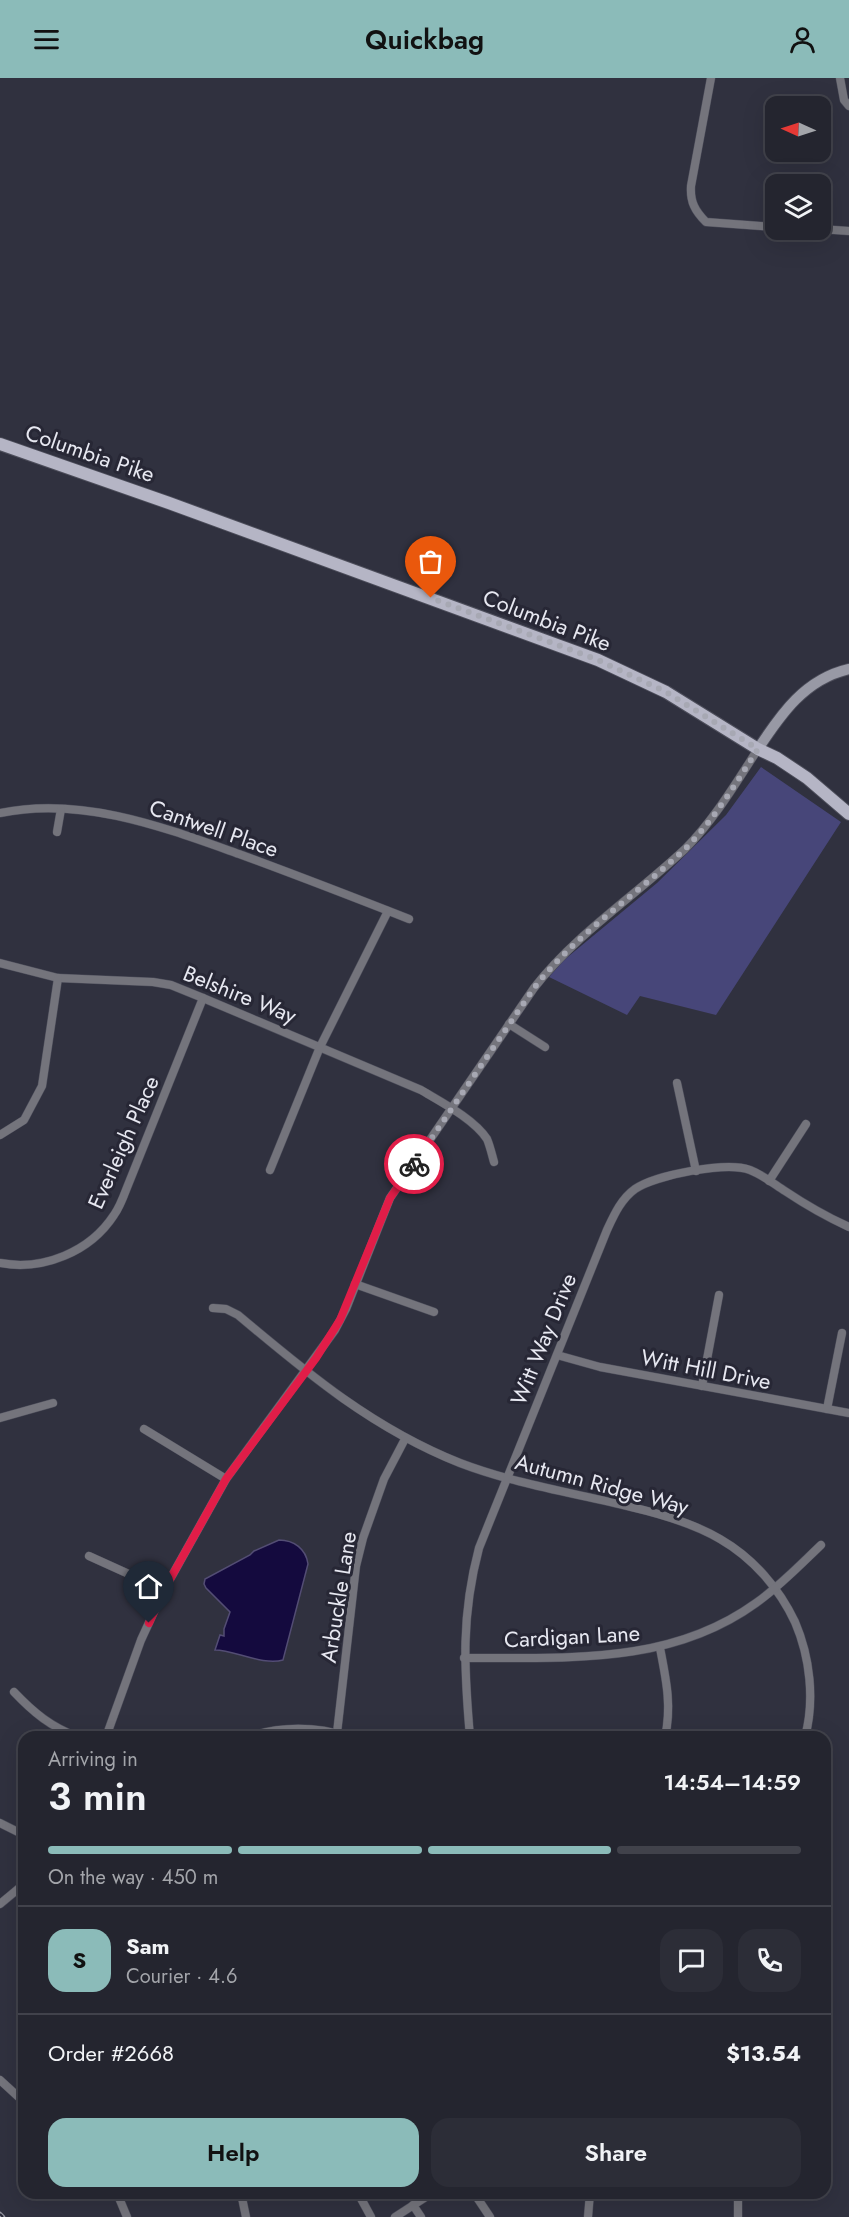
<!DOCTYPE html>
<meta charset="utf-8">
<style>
body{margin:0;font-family:Jost,sans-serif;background:#2c2d37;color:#f1f3f6;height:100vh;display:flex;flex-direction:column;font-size:22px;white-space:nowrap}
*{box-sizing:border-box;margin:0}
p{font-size:20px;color:#a3a5aa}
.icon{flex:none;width:33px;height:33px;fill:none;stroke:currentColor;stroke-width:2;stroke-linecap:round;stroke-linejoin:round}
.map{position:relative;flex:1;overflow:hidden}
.details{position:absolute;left:18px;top:1653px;width:813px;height:468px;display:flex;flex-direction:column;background:#24252f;border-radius:18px;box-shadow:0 6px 24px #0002,0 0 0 2px #41424b}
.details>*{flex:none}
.needle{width:39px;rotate:273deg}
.tools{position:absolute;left:765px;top:18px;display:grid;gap:12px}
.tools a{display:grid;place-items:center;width:66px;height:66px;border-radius:12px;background:#24252f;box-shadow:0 6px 24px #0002,0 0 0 2px #41424b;font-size:30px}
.pin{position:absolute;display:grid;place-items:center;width:51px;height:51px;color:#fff;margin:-62px -26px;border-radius:50% 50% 50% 0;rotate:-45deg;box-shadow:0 0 6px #0007}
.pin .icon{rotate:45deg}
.courier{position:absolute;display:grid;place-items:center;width:60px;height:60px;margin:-30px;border:4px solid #e11d48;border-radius:50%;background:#fff;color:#222;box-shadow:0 2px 8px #0007}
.headline em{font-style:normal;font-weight:600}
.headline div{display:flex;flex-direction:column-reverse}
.headline{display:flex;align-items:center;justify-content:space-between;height:102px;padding:0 30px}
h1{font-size:39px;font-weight:600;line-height:45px}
.bar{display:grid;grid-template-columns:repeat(4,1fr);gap:9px 6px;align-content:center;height:72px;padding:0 30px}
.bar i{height:8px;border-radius:4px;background:#41424b}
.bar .on{background:#8bbbb9}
.bar p{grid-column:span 4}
.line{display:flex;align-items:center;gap:15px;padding:0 30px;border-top:2px solid #41424b}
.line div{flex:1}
.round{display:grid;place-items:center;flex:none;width:63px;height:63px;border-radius:18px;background:#2c2d37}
.primary-button{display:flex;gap:12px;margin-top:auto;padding:12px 30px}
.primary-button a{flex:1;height:69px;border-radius:18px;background:#8bbbb9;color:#111;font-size:24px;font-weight:600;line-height:69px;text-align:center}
.primary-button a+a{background:#2c2d37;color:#f1f3f6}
header{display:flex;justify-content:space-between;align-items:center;height:78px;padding:0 30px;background:#8bbbb9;color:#111;font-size:27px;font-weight:600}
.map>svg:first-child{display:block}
</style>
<header><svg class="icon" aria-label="menu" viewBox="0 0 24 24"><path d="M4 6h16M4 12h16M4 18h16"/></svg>Quickbag<svg class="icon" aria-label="person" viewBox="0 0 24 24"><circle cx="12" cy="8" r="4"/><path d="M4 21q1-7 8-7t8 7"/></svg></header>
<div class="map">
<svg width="849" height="2139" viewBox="0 0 849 2139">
<rect width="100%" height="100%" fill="#30313f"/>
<polygon fill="#474679" points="761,689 841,744 716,937 640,918 627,937 549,899 564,882 657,805 726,737"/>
<path fill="#140a3e" stroke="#534d74" stroke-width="1.5" d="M 279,1462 C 294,1462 306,1471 308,1486 L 283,1582 C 263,1588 234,1572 215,1572 L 220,1557 L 224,1558 L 224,1551 L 230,1534 L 206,1510 L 204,1506 L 205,1501 L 250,1477 L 254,1473 Z"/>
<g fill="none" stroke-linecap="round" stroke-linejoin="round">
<g stroke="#4d4e5b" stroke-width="9">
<g id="street">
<path d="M 711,0 L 691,108 C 690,124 695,133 706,144 L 776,149"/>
<polyline points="840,0 844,22 849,28"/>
<polyline points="820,151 849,153"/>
<path d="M 0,735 C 82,718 163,749 239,776 C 296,797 353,819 409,841"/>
<polyline points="57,754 61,731"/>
<path d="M 0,885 L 58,900 L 153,904 L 171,907 L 203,920 L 421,1012 C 441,1024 474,1041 487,1061 C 490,1068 492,1077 494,1084"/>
<polyline points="509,946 545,969"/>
<polyline points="677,1005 696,1093"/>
<polyline points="0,1057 24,1042 42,1008 58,900"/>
<polyline points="270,1092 320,969 388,833"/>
<polyline points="769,1103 806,1046"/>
<path d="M 0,1185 C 43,1193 90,1174 114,1137 C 119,1130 123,1120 126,1112 L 203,920"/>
<polyline points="355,1206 434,1234"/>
<path d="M 213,1230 L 226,1231 L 238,1237 C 308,1296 374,1351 460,1385 C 515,1406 574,1415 631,1429 C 661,1436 693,1445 720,1461 C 753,1480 779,1510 795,1544 C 810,1579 815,1622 805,1659"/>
<polyline points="557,1277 600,1289 849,1335"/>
<polyline points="702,1308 719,1217"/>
<polyline points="827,1331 842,1255"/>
<polyline points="0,1340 53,1325"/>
<polyline points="144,1351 226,1401"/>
<polyline points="89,1478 164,1512"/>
<path d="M 660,1570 C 666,1601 672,1628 665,1659"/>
<path d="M 464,1580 C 565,1579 669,1588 756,1525 C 780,1508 800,1487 821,1467"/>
<path d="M 14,1614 C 34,1635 51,1649 78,1659"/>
<polyline points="337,1655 356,1488 363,1460 384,1401 405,1361"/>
<path d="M 106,1659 L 141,1562 L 164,1512 L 226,1401 L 335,1252 L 346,1231 L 390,1120 L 534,910 C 576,856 635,818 685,771 C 714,742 736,705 758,671"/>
<path d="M 248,1659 C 280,1648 316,1648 349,1659"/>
<path d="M 470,1659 C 464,1590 461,1538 479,1470 L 607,1152 C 614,1137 621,1121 635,1111 C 655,1097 727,1083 750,1092 C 763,1097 774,1106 785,1113 C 806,1127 827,1139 849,1149"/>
<polyline points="0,1745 24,1757"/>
<polyline points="0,1826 24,1806"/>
<polyline points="0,2002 24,2024"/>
<polyline points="117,2115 127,2139"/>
<polyline points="241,2115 246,2139"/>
<polyline points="358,2115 371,2139"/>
<polyline points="474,2115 490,2139"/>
<polyline points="413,2127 421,2139"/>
<polyline points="395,2139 432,2115"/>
<polyline points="588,2139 590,2115"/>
<polyline points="738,2139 738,2115"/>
</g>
</g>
<g stroke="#4d4e5b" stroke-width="12">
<path id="secondary" d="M 758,671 C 781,636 805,601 849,591"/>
</g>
<g stroke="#4d4e5b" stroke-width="14">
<polyline id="primary" points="0,366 169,425 598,582 666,614 758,671 777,680 807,700 849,736"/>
</g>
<use href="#street" stroke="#74747c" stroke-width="8"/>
<use href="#secondary" stroke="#9899a5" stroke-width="10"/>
<use href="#primary" stroke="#b5b5c5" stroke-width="12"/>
<g stroke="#9495a0" stroke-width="4.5">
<polyline id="rail" points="0,2136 3,2139"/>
</g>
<use href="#rail" stroke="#272735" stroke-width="2" stroke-dasharray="7" stroke-linecap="butt"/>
</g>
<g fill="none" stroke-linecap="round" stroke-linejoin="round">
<path stroke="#a7a8b3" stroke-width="6" stroke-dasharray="0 10.8" d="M 414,1086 L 534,910 C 576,856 635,818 685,771 C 714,742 736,705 758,671 L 666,614 L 598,582 L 431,520"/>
<polyline stroke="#e11d48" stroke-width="8" points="149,1545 164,1512 226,1401 316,1280 340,1242 390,1120 414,1086"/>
</g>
<g text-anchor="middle" stroke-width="6" stroke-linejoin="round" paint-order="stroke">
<g font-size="22" fill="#e7e8f1" stroke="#272735">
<text transform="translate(90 375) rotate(19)" y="8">Columbia Pike</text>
<text transform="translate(547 542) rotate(21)" y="8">Columbia Pike</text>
<text transform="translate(214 750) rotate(19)" y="8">Cantwell Place</text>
<text transform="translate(240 916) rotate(22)" y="8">Belshire Way</text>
<text transform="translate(123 1064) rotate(-66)" y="8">Everleigh Place</text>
<text transform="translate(543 1261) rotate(-68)" y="8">Witt Way Drive</text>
<text transform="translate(706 1291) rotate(11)" y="8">Witt Hill Drive</text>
<text transform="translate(602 1406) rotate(15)" y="8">Autumn Ridge Way</text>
<text transform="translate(338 1519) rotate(-81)" y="8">Arbuckle Lane</text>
<text transform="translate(572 1558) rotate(-3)" y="8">Cardigan Lane</text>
</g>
</g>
</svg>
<div class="tools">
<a><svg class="needle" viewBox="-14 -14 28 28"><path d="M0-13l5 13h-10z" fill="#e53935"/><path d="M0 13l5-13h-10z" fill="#a3a5aa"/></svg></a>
<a><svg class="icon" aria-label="layers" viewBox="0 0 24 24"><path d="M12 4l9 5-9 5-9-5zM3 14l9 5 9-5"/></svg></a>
</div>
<div class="pin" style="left:431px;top:520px;background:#ea580c"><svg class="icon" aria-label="bag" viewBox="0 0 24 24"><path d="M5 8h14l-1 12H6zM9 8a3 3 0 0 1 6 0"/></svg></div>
<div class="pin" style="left:149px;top:1545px;background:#1f2937"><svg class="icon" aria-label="home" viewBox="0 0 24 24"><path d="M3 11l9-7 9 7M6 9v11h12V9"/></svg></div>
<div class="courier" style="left:414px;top:1086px"><svg class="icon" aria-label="bike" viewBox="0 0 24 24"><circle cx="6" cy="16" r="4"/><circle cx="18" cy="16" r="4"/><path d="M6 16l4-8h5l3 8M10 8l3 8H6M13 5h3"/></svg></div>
<section class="details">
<div class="headline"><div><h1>3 min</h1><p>Arriving in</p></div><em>14:54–14:59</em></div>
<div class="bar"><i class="on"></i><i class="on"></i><i class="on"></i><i></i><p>On the way · 450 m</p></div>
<div class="line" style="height:108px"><b class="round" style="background:#8bbbb9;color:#111">S</b><div><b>Sam</b><p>Courier · 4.6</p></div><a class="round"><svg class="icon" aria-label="chat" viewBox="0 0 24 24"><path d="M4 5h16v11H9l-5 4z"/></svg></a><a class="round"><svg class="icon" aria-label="phone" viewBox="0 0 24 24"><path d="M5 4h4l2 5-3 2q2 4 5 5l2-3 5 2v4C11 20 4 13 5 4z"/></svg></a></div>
<div class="line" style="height:78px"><div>Order #2668</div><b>$13.54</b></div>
<div class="primary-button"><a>Help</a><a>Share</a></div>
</section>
</div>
